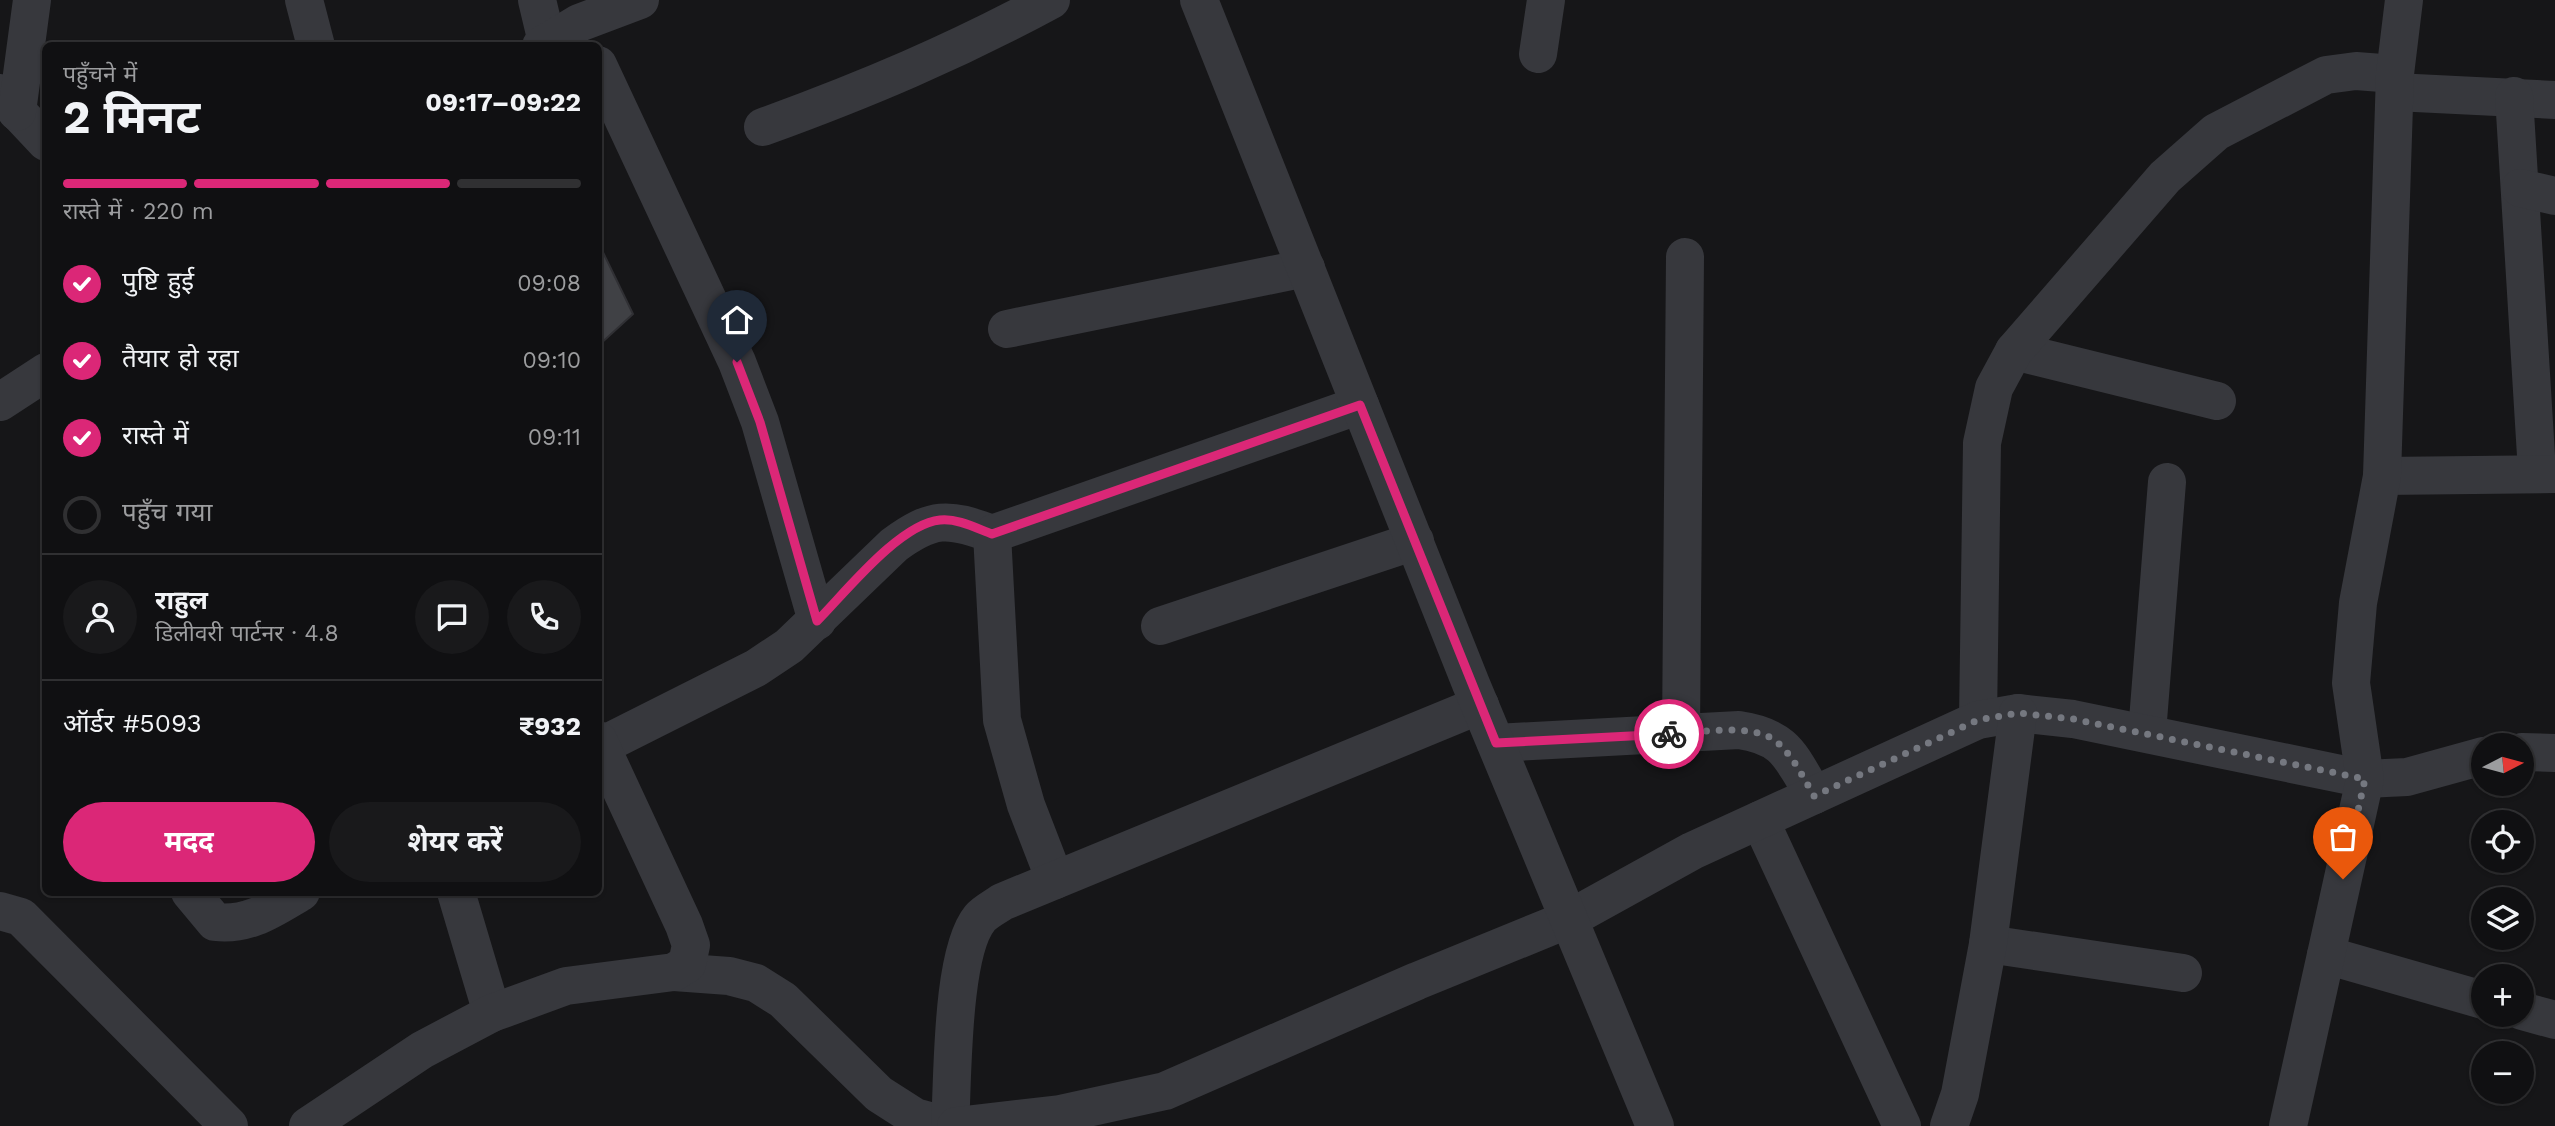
<!DOCTYPE html>
<html lang="hi">
<meta charset="utf-8">
<style>
body{margin:0;font-family:"Work Sans","Noto Sans Devanagari",sans-serif;background:#19191b;color:#f1f3f6;height:100vh;display:flex;flex-direction:column;font-size:26px;white-space:nowrap}
*{box-sizing:border-box;margin:0}
p{font-size:23px;color:#9c9d9f}
.icon{flex:none;width:38px;height:38px;fill:none;stroke:currentColor;stroke-width:2;stroke-linecap:round;stroke-linejoin:round}
.map{position:relative;flex:1;overflow:hidden}
.sheet{position:absolute;left:42px;top:42px;width:560px;height:854px;display:flex;flex-direction:column;background:#101012;border-radius:10px;box-shadow:0 2px 5px #0004,0 0 0 2px #303032}
.sheet>*{flex:none}
.needle{width:46px;rotate:84deg}
.fabs{position:absolute;left:2471px;top:733px;display:grid;gap:14px}
.fabs a{display:grid;place-items:center;width:63px;height:63px;border-radius:50%;background:#101012;box-shadow:0 2px 5px #0004,0 0 0 2px #303032;font-size:35px}
.pin{position:absolute;display:grid;place-items:center;width:60px;height:60px;color:#fff;margin:-72px -30px;border-radius:50% 50% 50% 0;rotate:-45deg;box-shadow:0 0 7px #0007}
.pin .icon{rotate:45deg}
.courier{position:absolute;display:grid;place-items:center;width:70px;height:70px;margin:-35px;border:5px solid #db2777;border-radius:50%;background:#fff;color:#222;box-shadow:0 2px 9px #0007}
.headline em{font-style:normal;font-weight:700}
.headline div{display:flex;flex-direction:column-reverse}
.headline{display:flex;align-items:center;justify-content:space-between;height:119px;padding:0 21px}
h1{font-size:46px;font-weight:700;line-height:52px}
.bar{display:grid;grid-template-columns:repeat(4,1fr);gap:10px 7px;align-content:center;height:84px;padding:0 21px}
.bar i{height:9px;border-radius:5px;background:#303032}
.bar .active{background:#db2777}
.bar p{grid-column:span 4}
.line{display:flex;align-items:center;gap:18px;padding:0 21px;border-top:2px solid #303032}
.line div{flex:1}
.round{display:grid;place-items:center;flex:none;width:74px;height:74px;border-radius:37px;background:#19191b}
ol{padding:0 21px;list-style:none}
li{display:flex;align-items:center;gap:21px;height:77px}
li p{margin-inline-start:auto}
li .icon{padding:7px;border-radius:50%;background:#db2777;color:#fff;stroke-width:4}
li:last-child{color:#9c9d9f}
li i{width:38px;height:38px;border:4px solid #303032;border-radius:50%}
.primary-button{display:flex;gap:14px;margin-top:auto;padding:14px 21px}
.primary-button a{flex:1;height:80px;border-radius:42px;background:#db2777;color:#fff;font-size:28px;font-weight:700;line-height:80px;text-align:center}
.primary-button a+a{background:#19191b;color:#f1f3f6}
.map>svg:first-child{display:block}
</style>
<div class="map">
<svg width="2555" height="1126" viewBox="0 0 2555 1126">
<rect width="100%" height="100%" fill="#161618"/>
<polygon fill="#404145" stroke="#303034" stroke-width="2" points="598,242 633,314 598,346"/>
<g fill="none" stroke-linecap="round" stroke-linejoin="round">
<g stroke="#37383d" stroke-width="38">
<polyline points="304,0 316,46"/>
<polyline points="537,0 547,42"/>
<polyline points="1538,54 1546,0"/>
<polyline points="598,65 737,362 760,422 817,621"/>
<polyline points="2395,92 2555,100"/>
<polyline points="0,93 46,142"/>
<polyline points="2514,96 2537,472"/>
<polyline points="17,112 32,0"/>
<path d="M 763,127 C 865,90 955,52 1051,0"/>
<polyline points="2520,188 2555,196"/>
<polyline points="1007,329 1306,268"/>
<polyline points="2014,351 2217,401"/>
<polyline points="2382,476 2555,474"/>
<polyline points="1160,626 1415,541"/>
<polyline points="1978,720 1982,443 1994,388 2014,351 2165,177 2216,132 2326,75 2356,71 2395,74"/>
<polyline points="1681,733 1685,257"/>
<polyline points="2147,733 2167,482"/>
<path d="M 1496,743 L 1739,730 C 1787,737 1791,758 1814,795"/>
<path d="M 601,746 L 756,668 L 789,646 L 894,545 C 932,517 948,517 992,534"/>
<polyline points="2522,752 2555,753"/>
<polyline points="1760,820 1902,1126"/>
<polyline points="1055,880 1026,805 1002,720 992,534 1360,405"/>
<path d="M 190,892 L 215,922 C 249,926 272,909 301,892"/>
<polyline points="456,892 492,1013"/>
<polyline points="0,911 21,917 229,1126"/>
<polyline points="1988,944 2183,973"/>
<polyline points="2326,955 2483,1000"/>
<polyline points="674,972 729,976 756,983 783,1000 879,1094 915,1117 948,1126"/>
<polyline points="2522,1011 2555,1020"/>
<polyline points="308,1126 422,1050 492,1013 566,986 674,972 687,964 691,945 684,925 598,740"/>
<path d="M 950,1126 C 953,1078 951,953 980,918 C 985,912 995,907 1002,902 L 1480,705"/>
<polyline points="956,1126 1060,1114 1165,1091 1417,981 1569,919 1692,851 1978,720 2018,713 2073,719 2365,779 2407,777 2483,756"/>
<polyline points="1949,1126 1960,1094 1988,944 2018,713"/>
<polyline points="2288,1126 2365,779 2351,683 2358,603 2382,476 2395,74 2404,0"/>
</g>
<g stroke="#37383d" stroke-width="38">
<polyline points="1199,0 1471,684 1655,1126"/>
<polyline points="541,46 579,23 640,0"/>
<polyline points="0,402 46,372"/>
</g>
</g>
<g fill="none" stroke-linecap="round" stroke-linejoin="round">
<path stroke="#757880" stroke-width="7" stroke-dasharray="0 12.6" d="M 1669,734 C 1697,733 1755,722 1777,742 C 1793,756 1803,777 1814,796 L 1978,720 L 2018,713 L 2073,719 L 2365,779 L 2343,879"/>
<path stroke="#db2777" stroke-width="9" d="M 737,362 L 760,422 L 817,621 C 845,593 899,524 940,520 C 957,518 976,528 992,534 L 1360,405 L 1496,743 L 1669,734"/>
</g>
</svg>
<div class="fabs">
<a><svg class="needle" viewBox="-14 -14 28 28"><path d="M0-13l5 13h-10z" fill="#e53935"/><path d="M0 13l5-13h-10z" fill="#9c9d9f"/></svg></a>
<a><svg class="icon" aria-label="locate" viewBox="0 0 24 24"><circle cx="12" cy="12" r="6"/><path d="M12 2v4M12 18v4M2 12h4M18 12h4"/></svg></a>
<a><svg class="icon" aria-label="layers" viewBox="0 0 24 24"><path d="M12 4l9 5-9 5-9-5zM3 14l9 5 9-5"/></svg></a>
<a>+</a>
<a>−</a>
</div>
<div class="pin" style="left:2343px;top:879px;background:#ea580c"><svg class="icon" aria-label="bag" viewBox="0 0 24 24"><path d="M5 8h14l-1 12H6zM9 8a3 3 0 0 1 6 0"/></svg></div>
<div class="pin" style="left:737px;top:362px;background:#1f2937"><svg class="icon" aria-label="home" viewBox="0 0 24 24"><path d="M3 11l9-7 9 7M6 9v11h12V9"/></svg></div>
<div class="courier" style="left:1669px;top:734px"><svg class="icon" aria-label="bike" viewBox="0 0 24 24"><circle cx="6" cy="16" r="4"/><circle cx="18" cy="16" r="4"/><path d="M6 16l4-8h5l3 8M10 8l3 8H6M13 5h3"/></svg></div>
<section class="sheet">
<div class="headline"><div><h1>2 मिनट</h1><p>पहुँचने में</p></div><em>09:17–09:22</em></div>
<div class="bar"><i class="active"></i><i class="active"></i><i class="active"></i><i></i><p>रास्ते में · 220 m</p></div>
<ol>
<li><svg class="icon" aria-label="check" viewBox="0 0 24 24"><path d="M5 12l5 5 9-10"/></svg>पुष्टि हुई<p>09:08</p></li>
<li><svg class="icon" aria-label="check" viewBox="0 0 24 24"><path d="M5 12l5 5 9-10"/></svg>तैयार हो रहा<p>09:10</p></li>
<li><svg class="icon" aria-label="check" viewBox="0 0 24 24"><path d="M5 12l5 5 9-10"/></svg>रास्ते में<p>09:11</p></li>
<li><i></i>पहुँच गया</li>
</ol>
<div class="line" style="height:126px"><a class="round"><svg class="icon" aria-label="person" viewBox="0 0 24 24"><circle cx="12" cy="8" r="4"/><path d="M4 21q1-7 8-7t8 7"/></svg></a><div><b>राहुल</b><p>डिलीवरी पार्टनर · 4.8</p></div><a class="round"><svg class="icon" aria-label="chat" viewBox="0 0 24 24"><path d="M4 5h16v11H9l-5 4z"/></svg></a><a class="round"><svg class="icon" aria-label="phone" viewBox="0 0 24 24"><path d="M5 4h4l2 5-3 2q2 4 5 5l2-3 5 2v4C11 20 4 13 5 4z"/></svg></a></div>
<div class="line" style="height:91px"><div>ऑर्डर #5093</div><b>₹932</b></div>
<div class="primary-button"><a>मदद</a><a>शेयर करें</a></div>
</section>
</div>
